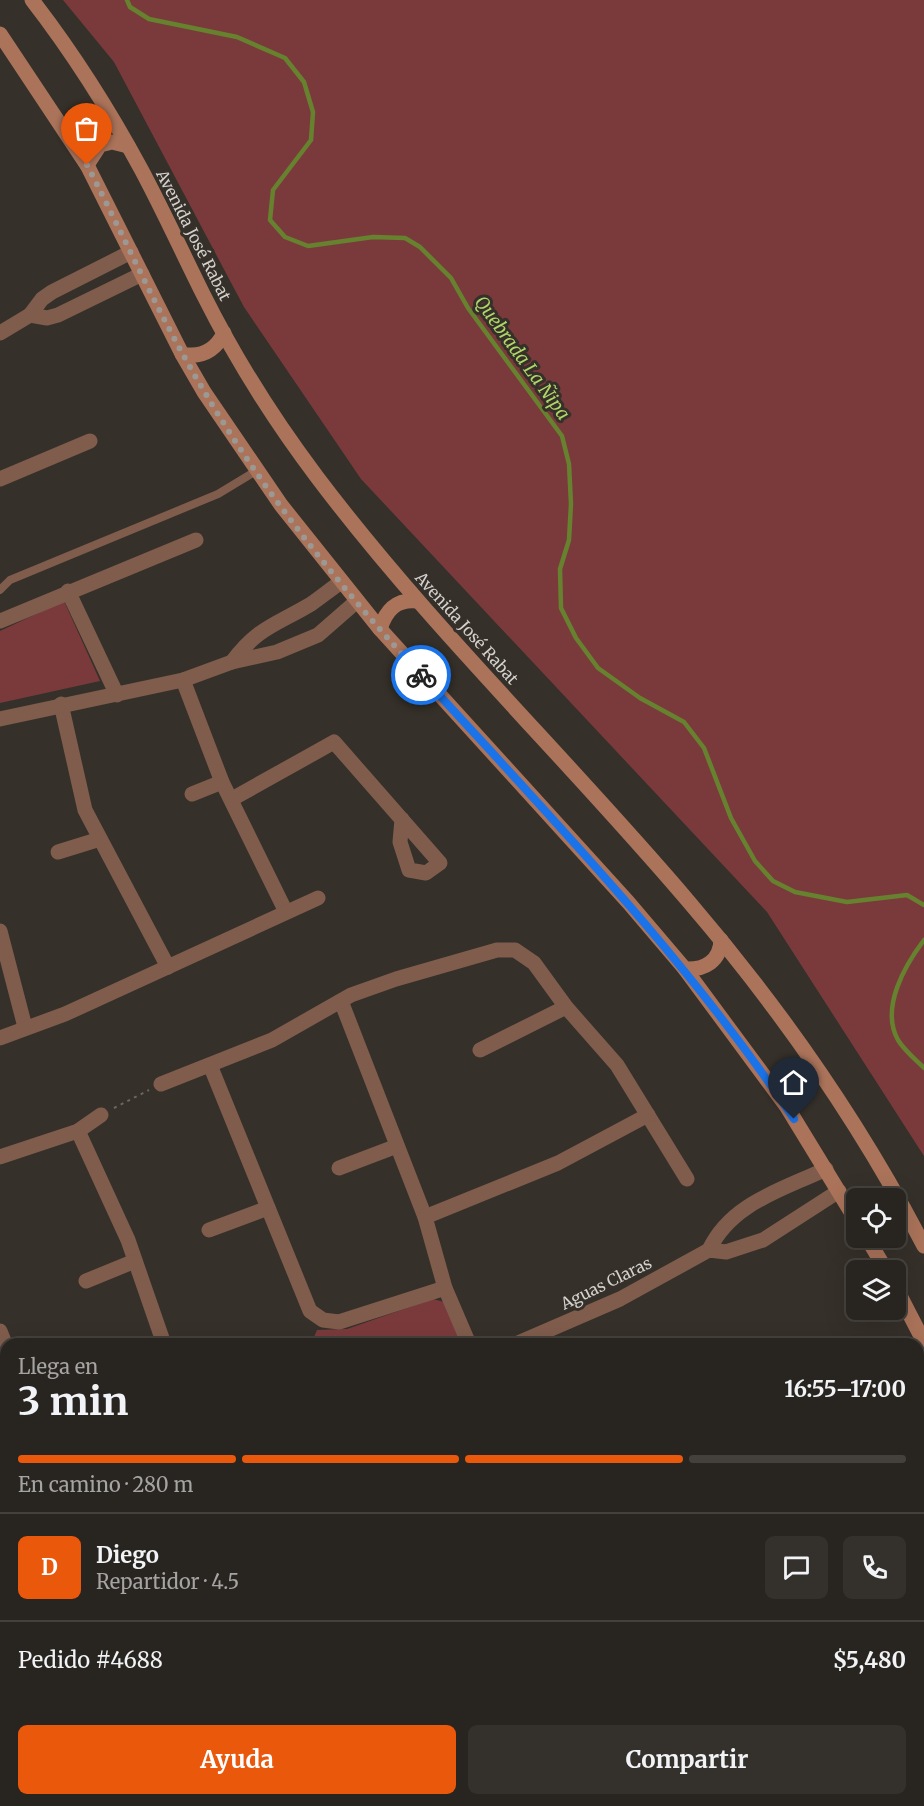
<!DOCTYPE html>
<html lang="es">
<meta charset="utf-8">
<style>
body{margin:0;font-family:Merriweather,serif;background:#34302c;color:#f1f3f6;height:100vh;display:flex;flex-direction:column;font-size:22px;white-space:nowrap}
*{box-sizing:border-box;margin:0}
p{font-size:20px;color:#a5a4a4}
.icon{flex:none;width:33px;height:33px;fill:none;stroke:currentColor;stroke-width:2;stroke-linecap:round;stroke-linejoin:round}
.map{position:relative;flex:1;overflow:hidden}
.side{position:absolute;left:0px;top:1338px;width:924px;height:468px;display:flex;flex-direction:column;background:#28241f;border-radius:18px 18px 0 0;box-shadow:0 6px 24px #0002,0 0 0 2px #44413d}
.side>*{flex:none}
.fabs{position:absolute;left:846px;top:1188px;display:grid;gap:12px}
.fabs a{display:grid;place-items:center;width:60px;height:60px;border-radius:9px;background:#28241f;box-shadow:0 6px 24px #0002,0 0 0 2px #44413d;font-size:30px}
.pin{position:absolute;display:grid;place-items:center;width:51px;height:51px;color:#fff;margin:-62px -26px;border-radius:50% 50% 50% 0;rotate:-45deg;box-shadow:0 0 6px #0007}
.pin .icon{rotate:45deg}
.courier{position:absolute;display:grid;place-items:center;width:60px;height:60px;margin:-30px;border:4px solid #1a73e8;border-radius:50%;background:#fff;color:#222;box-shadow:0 2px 8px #0007}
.head em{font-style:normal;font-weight:700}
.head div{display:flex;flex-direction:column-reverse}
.head{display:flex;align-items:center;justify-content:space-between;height:102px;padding:0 18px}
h1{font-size:39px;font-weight:700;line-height:45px}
.bar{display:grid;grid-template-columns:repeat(4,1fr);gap:9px 6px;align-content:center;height:72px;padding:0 18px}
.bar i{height:8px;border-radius:4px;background:#44413d}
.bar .selected{background:#ea580c}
.bar p{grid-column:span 4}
.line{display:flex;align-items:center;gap:15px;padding:0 18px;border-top:2px solid #44413d}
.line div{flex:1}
.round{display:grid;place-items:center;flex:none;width:63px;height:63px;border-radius:9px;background:#34302c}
.button{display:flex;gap:12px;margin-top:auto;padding:12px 18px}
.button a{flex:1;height:69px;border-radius:9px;background:#ea580c;color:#fff;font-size:24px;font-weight:700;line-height:69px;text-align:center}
.button a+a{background:#34302c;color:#f1f3f6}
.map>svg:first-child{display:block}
</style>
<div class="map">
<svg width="924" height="1806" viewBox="0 0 924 1806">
<rect width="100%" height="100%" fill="#353029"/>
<g fill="#7a3a3c">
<polygon points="63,0 924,0 924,1156 767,912 361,479 244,307 114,62"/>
<polygon points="64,601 100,681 0,703 0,631"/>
<polygon points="433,1299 444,1302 464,1344 311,1344 317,1330 347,1329"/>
<polygon points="6,1469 6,1556 0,1559 0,1471"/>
</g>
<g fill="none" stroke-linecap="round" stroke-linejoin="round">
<g stroke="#67822e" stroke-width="4.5">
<polyline points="127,0 130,7 149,19 237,37 285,58 304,82 313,112 311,140 273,190 270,220 285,237 308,246 373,237 405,238 420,247 451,278 468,308 562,436 569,464 571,504 569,540 560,569 561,608 576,638 598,668 640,698 684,722 704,748 731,818 755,861 773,881 795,892 847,902 907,895 924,905"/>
<path d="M 924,940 C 905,965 880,1008 898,1040 C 904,1050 916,1060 924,1068"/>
</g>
<g stroke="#6b6761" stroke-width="2" stroke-dasharray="3 4.5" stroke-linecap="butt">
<polyline points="114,1108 149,1090"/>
<polyline points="335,1336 337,1344"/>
</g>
<polyline stroke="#7f5c4c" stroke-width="8" points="0,590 10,580 218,494 256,471"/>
<g stroke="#7f5c4c" stroke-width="15">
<polyline points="30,315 47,318 58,315 142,274"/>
<polyline points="0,333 30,315 42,299 52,292 131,252"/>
<polyline points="0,479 90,441"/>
<polyline points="68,591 117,695"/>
<polyline points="0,621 196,540"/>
<path d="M 232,662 C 258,627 276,625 311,604 C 321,597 331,589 341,582"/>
<polyline points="183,680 222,782 286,912"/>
<polyline points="61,704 85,810 168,967"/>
<polyline points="0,719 183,680 232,662 277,652 318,635 357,601"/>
<polyline points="192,794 222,782"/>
<polyline points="232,799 334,742 440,863 426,873 409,870 400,842 402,819"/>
<polyline points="58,852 100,839"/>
<polyline points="0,931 25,1027"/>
<polyline points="341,1001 425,1217 445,1288 469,1344"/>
<polyline points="0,1038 65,1014 318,898"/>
<polyline points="480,1050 566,1007"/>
<polyline points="210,1065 310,1311 323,1320 339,1322 445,1288"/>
<polyline points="161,1084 272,1040 351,995 396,979 497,950 515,950 534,963 566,1007 617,1065 687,1179"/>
<polyline points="78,1131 128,1240 164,1344"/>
<polyline points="0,1157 78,1131 101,1115"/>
<polyline points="339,1168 397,1146"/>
<polyline points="425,1217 558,1163 648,1115"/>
<polyline points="209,1230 268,1208"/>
<path d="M 709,1250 C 731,1203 782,1190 826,1169"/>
<polyline points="86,1281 135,1261"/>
<polyline points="0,1331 6,1346"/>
<polyline points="516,1344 620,1299 709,1250 726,1252 763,1240 839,1191"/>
<polyline points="0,1468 6,1466"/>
<polyline points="918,1485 921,1484"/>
<polyline points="0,1571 6,1568"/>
<polyline points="918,1638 924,1636"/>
<polyline points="918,1722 924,1737"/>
<polyline points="918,1770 924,1767"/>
<polyline points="402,1800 405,1806"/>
<polyline points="640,1800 642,1806"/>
<polyline points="706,1800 708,1806"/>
<polyline points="182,1804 191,1800"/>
<polyline points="149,1806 153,1800"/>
<polyline points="849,1806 862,1800"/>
</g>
<g stroke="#aa735a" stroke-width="15">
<path d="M 32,0 C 73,53 109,110 141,169 C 163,210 182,252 203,294 C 235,358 274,420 317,477 C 431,628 567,758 689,902 C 779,1007 860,1123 924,1246"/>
<polyline points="0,34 87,165 182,354 204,392 281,505 380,629 628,902 685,969 787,1107 856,1220"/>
<polyline points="87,165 100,145 112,142 128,146"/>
<path d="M 182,354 C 201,358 215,351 224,333"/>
<path d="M 380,629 C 386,610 396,599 417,601"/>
<path d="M 685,969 C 705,970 720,961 721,940"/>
<polyline points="867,1238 886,1270"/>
<polyline points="896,1288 924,1342"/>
</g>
</g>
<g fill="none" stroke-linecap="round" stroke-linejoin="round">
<path stroke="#9c9994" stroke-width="6" stroke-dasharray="0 10.8" d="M 87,165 C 126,240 160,318 204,391 C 264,493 341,588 421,675"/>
<path stroke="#1a73e8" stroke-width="8" d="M 421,675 C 551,818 686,957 794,1119"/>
</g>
<g text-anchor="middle" stroke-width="6" stroke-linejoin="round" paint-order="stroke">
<g font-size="16" fill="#d4d1cd" stroke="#353029">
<text transform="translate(194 235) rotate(63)" y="6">Avenida José Rabat</text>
<text transform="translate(467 628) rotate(48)" y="6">Avenida José Rabat</text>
<text transform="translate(606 1283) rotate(-26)" y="6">Aguas Claras</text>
</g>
<g font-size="18" font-style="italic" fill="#b0d668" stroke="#353029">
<text transform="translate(522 358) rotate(54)" y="6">Quebrada La Ñipa</text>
</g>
</g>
</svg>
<div class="fabs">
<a><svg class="icon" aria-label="locate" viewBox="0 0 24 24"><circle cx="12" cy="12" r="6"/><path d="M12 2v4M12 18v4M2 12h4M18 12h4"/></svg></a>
<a><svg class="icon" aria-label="layers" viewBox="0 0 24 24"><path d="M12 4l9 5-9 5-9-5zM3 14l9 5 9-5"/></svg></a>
</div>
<div class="pin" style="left:87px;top:165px;background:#ea580c"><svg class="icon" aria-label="bag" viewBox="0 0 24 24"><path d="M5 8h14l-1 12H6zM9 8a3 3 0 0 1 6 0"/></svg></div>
<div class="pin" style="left:794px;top:1119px;background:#1f2937"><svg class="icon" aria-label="home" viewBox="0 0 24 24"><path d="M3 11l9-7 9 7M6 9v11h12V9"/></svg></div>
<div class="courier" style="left:421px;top:675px"><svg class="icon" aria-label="bike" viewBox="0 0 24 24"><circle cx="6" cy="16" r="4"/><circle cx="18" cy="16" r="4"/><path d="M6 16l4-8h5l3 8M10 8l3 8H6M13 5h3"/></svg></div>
<section class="side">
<div class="head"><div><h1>3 min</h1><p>Llega en</p></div><em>16:55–17:00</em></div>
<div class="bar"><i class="selected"></i><i class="selected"></i><i class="selected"></i><i></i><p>En camino · 280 m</p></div>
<div class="line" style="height:108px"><b class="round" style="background:#ea580c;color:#fff">D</b><div><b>Diego</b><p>Repartidor · 4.5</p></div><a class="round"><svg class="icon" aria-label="chat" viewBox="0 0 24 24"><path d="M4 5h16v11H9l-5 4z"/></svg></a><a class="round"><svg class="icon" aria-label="phone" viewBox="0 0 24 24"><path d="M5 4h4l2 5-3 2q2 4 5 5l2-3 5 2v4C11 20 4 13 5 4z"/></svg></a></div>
<div class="line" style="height:78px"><div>Pedido #4688</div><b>$5,480</b></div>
<div class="button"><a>Ayuda</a><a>Compartir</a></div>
</section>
</div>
